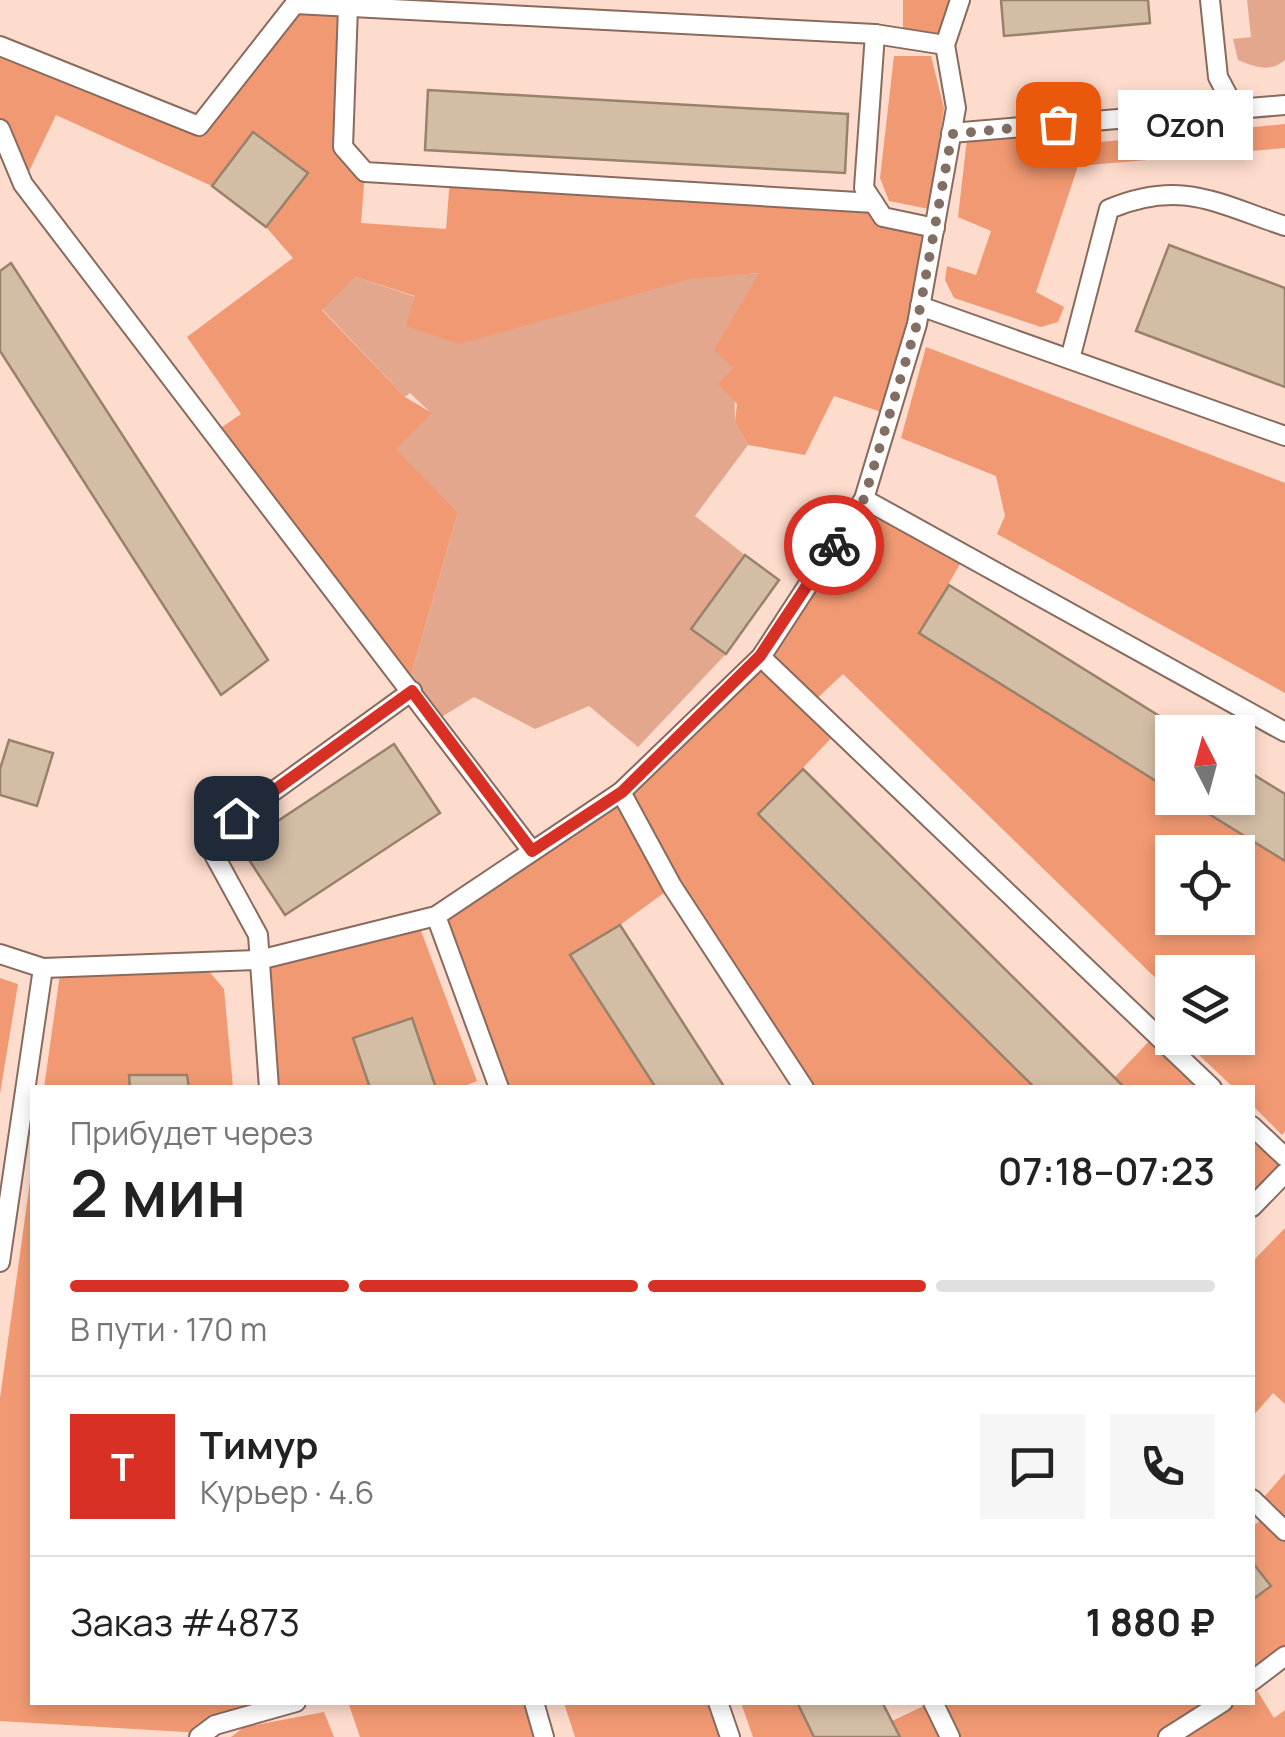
<!DOCTYPE html>
<html lang="ru">
<meta charset="utf-8">
<style>
body{margin:0;font-family:Manrope,sans-serif;background:#f6f6f6;color:#222;height:100vh;display:flex;flex-direction:column;font-size:38px;white-space:nowrap}
*{box-sizing:border-box;margin:0}
p{font-size:32px;color:#767676}
.icon{flex:none;width:55px;height:55px;fill:none;stroke:currentColor;stroke-width:2;stroke-linecap:round;stroke-linejoin:round}
.map{position:relative;flex:1;overflow:hidden}
.sheet{position:absolute;left:30px;top:1085px;width:1225px;height:620px;display:flex;flex-direction:column;background:#fff;border-radius:0px;box-shadow:0 5px 15px #0003}
.sheet>*{flex:none}
.needle{width:65px;rotate:354deg}
.buttons{position:absolute;left:1155px;top:715px;display:grid;gap:20px}
.buttons a{display:grid;place-items:center;width:100px;height:100px;border-radius:0px;background:#fff;box-shadow:0 5px 15px #0003;font-size:50px}
.pin{position:absolute;display:grid;place-items:center;width:85px;height:85px;color:#fff;margin:-42px;border-radius:20px;box-shadow:0 5px 15px #0006}
.courier{position:absolute;display:grid;place-items:center;width:100px;height:100px;margin:-50px;border:8px solid #d93025;border-radius:50%;background:#fff;color:#222;box-shadow:0 2px 12px #0007}
.bubble{position:absolute;height:70px;border-radius:0px;background:#fff;box-shadow:0 5px 15px #0003;font-size:32px;font-weight:600;line-height:70px;text-align:center}
.summary em{font-style:normal;font-weight:600}
.summary div{display:flex;flex-direction:column-reverse}
.summary{display:flex;align-items:center;justify-content:space-between;height:170px;padding:0 40px}
h1{font-size:65px;font-weight:600;line-height:75px}
.bar{display:grid;grid-template-columns:repeat(4,1fr);gap:15px 10px;align-content:center;height:120px;padding:0 40px}
.bar i{height:12px;border-radius:8px;background:#e0e0e0}
.bar .current{background:#d93025}
.bar p{grid-column:span 4}
.line{display:flex;align-items:center;gap:25px;padding:0 40px;border-top:2px solid #e0e0e0}
.line div{flex:1}
.round{display:grid;place-items:center;flex:none;width:105px;height:105px;border-radius:0px;background:#f6f6f6}
.map>svg:first-child{display:block}
</style>
<div class="map">
<svg width="1285" height="1737" viewBox="0 0 1285 1737">
<rect width="100%" height="100%" fill="#fedccd"/>
<g fill="#e3a78d">
<path d="M 1247,0 L 1285,0 L 1285,60 C 1270,73 1255,67 1238,60 L 1233,39 L 1251,37 Z"/>
<polygon points="760,273 734,369 735,422 748,445 695,516 745,555 691,629 726,654 638,747 589,706 535,729 474,697 435,721 408,686 458,512 395,449 431,413 410,393 405,397 322,309 356,277 416,297"/>
</g>
<g fill="#f19972" fill-rule="evenodd">
<polygon points="298,0 349,0 343,146 365,172 361,223 446,229 450,178 874,203 883,217 935,228 890,415 834,396 805,455 748,445 735,422 737,404 718,384 733,368 714,350 759,273 690,279 459,344 406,326 415,296 356,277 322,310 405,397 432,413 396,449 458,512 408,686 215,432 241,414 187,337 293,258 266,227 308,173 253,132 212,186 56,115 23,184 0,129 0,46 199,125"/>
<polygon points="903,0 960,0 945,45 903,38"/>
<polygon points="894,56 931,56 944,108 929,209 889,201 880,178"/>
<polygon points="1285,124 1285,148 1078,166 1036,292 1064,307 1058,322 1041,327 954,298 945,280 947,266 976,275 991,231 958,217 968,130 1024,127 1028,149"/>
<polygon points="926,347 1285,483 1285,693 997,534 1005,516 996,476 901,438"/>
<path d="M 864,499 L 965,555 L 920,634 L 1172,791 L 1172,798 L 1183,798 L 1285,861 L 1285,1131 L 1282,1135 L 1253,1106 L 1252,1088 L 1233,1087 L 1181,1038 L 1238,1038 L 1238,972 L 1172,972 L 1172,994 L 843,674 L 811,704 L 838,731 L 759,814 L 1035,1087 L 804,1087 L 672,887 L 620,925 L 570,955 L 656,1087 L 499,1087 L 436,916 L 621,792 L 761,657 ZM 1172,852 L 1238,852 L 1238,918 L 1172,918 Z"/>
<polygon points="417,920 477,1081 462,1087 436,1087 412,1018 353,1038 370,1087 269,1087 259,960"/>
<polygon points="201,962 224,989 233,1087 189,1087 187,1075 130,1075 130,1087 44,1088 61,967"/>
<polygon points="0,978 18,984 0,1094"/>
<polygon points="1156,1034 1212,1087 1125,1087 1115,1077"/>
<polygon points="1252,1126 1285,1157 1285,1173 1252,1207"/>
<polygon points="32,1167 32,1702 296,1703 202,1733 0,1721 0,1398"/>
<polygon points="1285,1228 1285,1404 1273,1393 1253,1416 1253,1261"/>
<polygon points="1285,1473 1285,1657 1253,1681 1253,1600 1271,1586 1253,1562 1253,1526 1268,1515 1258,1504"/>
<polygon points="1253,1684 1274,1718 1285,1710 1285,1737 900,1737 892,1721 932,1702 1252,1702"/>
<polygon points="363,1702 525,1703 536,1737 360,1737 349,1705"/>
<polygon points="564,1703 718,1703 730,1737 575,1737"/>
<polygon points="741,1703 797,1703 814,1737 753,1737"/>
<polygon points="324,1712 334,1737 231,1737 244,1727"/>
</g>
<g fill="#d4bda5" stroke="#98826b" stroke-width="2.5">
<polygon points="1001,0 1148,0 1150,23 1004,36"/>
<polygon points="428,90 848,114 845,173 425,150"/>
<polygon points="253,132 308,173 266,227 212,186"/>
<polygon points="1169,245 1285,288 1285,387 1136,331"/>
<polygon points="11,263 268,660 221,695 0,351 0,271"/>
<polygon points="745,555 779,580 726,654 691,629"/>
<polygon points="949,585 1185,732 1172,732 1172,791 919,633"/>
<polygon points="9,740 53,753 37,806 0,795 0,769"/>
<polygon points="394,744 440,813 285,915 240,846"/>
<polygon points="1238,765 1285,794 1285,861 1183,798 1238,798"/>
<polygon points="803,769 1114,1077 1125,1088 1035,1088 758,814"/>
<polygon points="620,925 725,1088 656,1088 570,955"/>
<polygon points="412,1018 436,1088 370,1088 353,1038"/>
<polygon points="129,1075 187,1075 189,1088 130,1088"/>
<polygon points="1252,1562 1271,1586 1252,1600"/>
<polygon points="797,1702 882,1702 900,1737 814,1737"/>
</g>
<g fill="none" stroke-linecap="round" stroke-linejoin="round">
<g stroke="#896b5e" stroke-width="22">
<g id="lane">
<polyline points="1210,0 1218,77 1235,109"/>
<polyline points="295,4 875,34 945,45"/>
<polyline points="348,7 343,147 365,172 874,203"/>
<polyline points="875,34 864,188 883,217 935,228"/>
<polyline points="0,46 199,126 298,0"/>
<polyline points="0,129 23,184 532,851"/>
<polyline points="951,133 1285,105"/>
<polyline points="920,306 1285,436"/>
<path d="M 1070,359 L 1109,209 C 1181,179 1216,203 1285,226"/>
<polyline points="864,499 1285,732"/>
<polyline points="761,657 1212,1088"/>
<polyline points="621,792 672,886 804,1088"/>
<polyline points="436,916 499,1088"/>
<polyline points="0,954 43,968 259,960 436,916 621,792 761,657 864,499 917,324 956,108 945,45 960,0"/>
<polyline points="269,1088 258,935 206,840 412,691"/>
<polyline points="1252,1126 1285,1157"/>
<polyline points="1252,1207 1285,1173"/>
<polyline points="0,1262 43,968"/>
<polyline points="1252,1499 1285,1531"/>
<polyline points="1252,1681 1285,1656"/>
<polyline points="534,1702 544,1737"/>
<polyline points="718,1702 730,1737"/>
<polyline points="933,1702 950,1737"/>
<polyline points="199,1737 215,1725 296,1702"/>
<polyline points="1168,1737 1223,1702"/>
</g>
</g>
<use href="#lane" stroke="#fff" stroke-width="18"/>
</g>
<g fill="none" stroke-linecap="round" stroke-linejoin="round">
<polyline stroke="#826e64" stroke-width="10" stroke-dasharray="0 18" points="834,545 864,499 917,324 952,134 1058,124"/>
<polyline stroke="#d93025" stroke-width="12" points="236,818 412,691 532,851 622,792 760,656 834,545"/>
</g>
</svg>
<div class="buttons">
<a><svg class="needle" viewBox="-14 -14 28 28"><path d="M0-13l5 13h-10z" fill="#e53935"/><path d="M0 13l5-13h-10z" fill="#767676"/></svg></a>
<a><svg class="icon" aria-label="locate" viewBox="0 0 24 24"><circle cx="12" cy="12" r="6"/><path d="M12 2v4M12 18v4M2 12h4M18 12h4"/></svg></a>
<a><svg class="icon" aria-label="layers" viewBox="0 0 24 24"><path d="M12 4l9 5-9 5-9-5zM3 14l9 5 9-5"/></svg></a>
</div>
<div class="pin" style="left:1058px;top:124px;background:#ea580c"><svg class="icon" aria-label="bag" viewBox="0 0 24 24"><path d="M5 8h14l-1 12H6zM9 8a3 3 0 0 1 6 0"/></svg></div>
<div class="pin" style="left:236px;top:818px;background:#1f2937"><svg class="icon" aria-label="home" viewBox="0 0 24 24"><path d="M3 11l9-7 9 7M6 9v11h12V9"/></svg></div>
<div class="courier" style="left:834px;top:545px"><svg class="icon" aria-label="bike" viewBox="0 0 24 24"><circle cx="6" cy="16" r="4"/><circle cx="18" cy="16" r="4"/><path d="M6 16l4-8h5l3 8M10 8l3 8H6M13 5h3"/></svg></div>
<div class="bubble" style="left:1118px;top:90px;width:135px">Ozon</div>
<section class="sheet">
<div class="summary"><div><h1>2 мин</h1><p>Прибудет через</p></div><em>07:18–07:23</em></div>
<div class="bar"><i class="current"></i><i class="current"></i><i class="current"></i><i></i><p>В пути · 170 m</p></div>
<div class="line" style="height:180px"><b class="round" style="background:#d93025;color:#fff">Т</b><div><b>Тимур</b><p>Курьер · 4.6</p></div><a class="round"><svg class="icon" aria-label="chat" viewBox="0 0 24 24"><path d="M4 5h16v11H9l-5 4z"/></svg></a><a class="round"><svg class="icon" aria-label="phone" viewBox="0 0 24 24"><path d="M5 4h4l2 5-3 2q2 4 5 5l2-3 5 2v4C11 20 4 13 5 4z"/></svg></a></div>
<div class="line" style="height:130px"><div>Заказ #4873</div><b>1 880 ₽</b></div>
</section>
</div>
